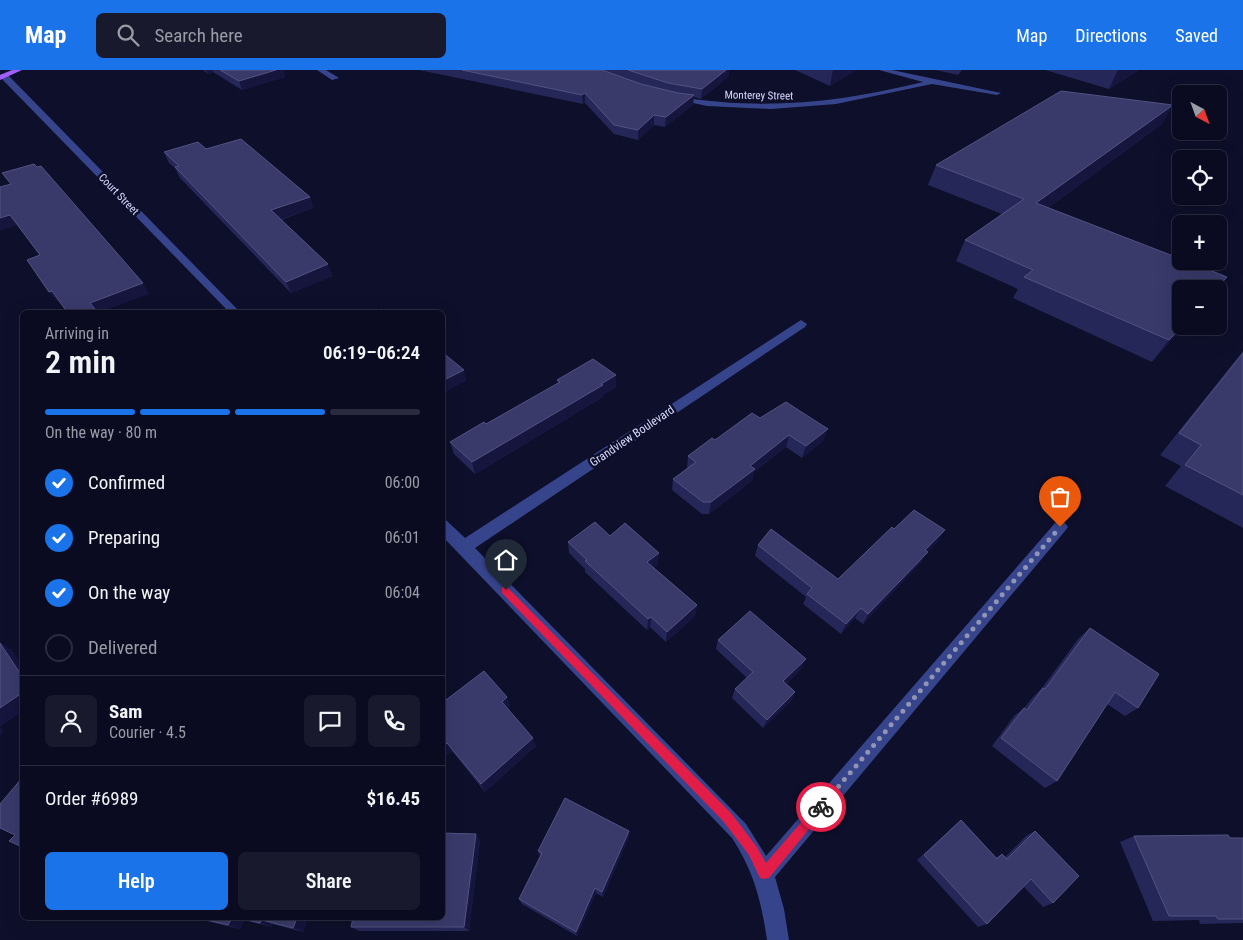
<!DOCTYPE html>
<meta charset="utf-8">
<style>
body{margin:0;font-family:"Roboto Condensed",sans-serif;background:#18192d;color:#f1f3f6;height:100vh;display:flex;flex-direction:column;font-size:19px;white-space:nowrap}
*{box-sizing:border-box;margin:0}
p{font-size:16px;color:#999ba5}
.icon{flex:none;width:28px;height:28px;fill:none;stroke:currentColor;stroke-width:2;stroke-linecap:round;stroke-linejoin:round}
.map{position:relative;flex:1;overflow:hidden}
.side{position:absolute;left:20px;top:240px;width:425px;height:610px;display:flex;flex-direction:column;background:#0a0b20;border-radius:8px;box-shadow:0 5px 20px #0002,0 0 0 1px #2a2b3e}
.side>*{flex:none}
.needle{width:32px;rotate:139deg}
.fabs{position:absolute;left:1172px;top:15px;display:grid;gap:10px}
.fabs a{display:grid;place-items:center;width:55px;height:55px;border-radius:8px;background:#0a0b20;box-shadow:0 5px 20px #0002,0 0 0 1px #2a2b3e;font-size:25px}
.pin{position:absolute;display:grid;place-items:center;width:42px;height:42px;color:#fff;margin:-51px -21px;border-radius:50% 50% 50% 0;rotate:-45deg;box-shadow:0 0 5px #0007}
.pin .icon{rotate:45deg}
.courier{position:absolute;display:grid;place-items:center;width:50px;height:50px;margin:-25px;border:4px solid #e11d48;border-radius:50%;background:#fff;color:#222;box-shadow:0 1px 6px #0007}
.head em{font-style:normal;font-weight:600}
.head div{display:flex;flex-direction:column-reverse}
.head{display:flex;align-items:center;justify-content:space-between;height:85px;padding:0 25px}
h1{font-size:32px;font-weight:600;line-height:38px}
.bar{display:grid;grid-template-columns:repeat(4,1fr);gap:8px 5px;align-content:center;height:60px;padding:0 25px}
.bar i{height:6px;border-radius:4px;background:#2a2b3e}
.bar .current{background:#1a73e8}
.bar p{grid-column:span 4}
.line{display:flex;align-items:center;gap:12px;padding:0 25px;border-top:1px solid #2a2b3e}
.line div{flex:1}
.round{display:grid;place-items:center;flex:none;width:52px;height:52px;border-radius:8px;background:#18192d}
ol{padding:0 25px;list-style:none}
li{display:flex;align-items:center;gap:15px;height:55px}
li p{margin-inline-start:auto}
li .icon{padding:5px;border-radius:50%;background:#1a73e8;color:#fff;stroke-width:4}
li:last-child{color:#999ba5}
li i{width:28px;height:28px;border:2px solid #2a2b3e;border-radius:50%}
.primary-button{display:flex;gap:10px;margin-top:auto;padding:10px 25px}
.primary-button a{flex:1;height:58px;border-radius:8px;background:#1a73e8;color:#fff;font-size:20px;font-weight:600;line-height:58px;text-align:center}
.primary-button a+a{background:#18192d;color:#f1f3f6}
header{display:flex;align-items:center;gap:30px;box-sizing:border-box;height:70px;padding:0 25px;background:#1a73e8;color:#fff}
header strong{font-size:24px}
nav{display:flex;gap:28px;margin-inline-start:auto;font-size:18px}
.search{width:350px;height:45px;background:#18192d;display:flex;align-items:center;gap:12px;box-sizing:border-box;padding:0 18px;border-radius:8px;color:#999ba5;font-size:19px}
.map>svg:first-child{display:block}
</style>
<header>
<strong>Map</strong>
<div class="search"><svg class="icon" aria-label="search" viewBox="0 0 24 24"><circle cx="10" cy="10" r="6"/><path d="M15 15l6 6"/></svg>Search here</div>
<nav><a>Map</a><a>Directions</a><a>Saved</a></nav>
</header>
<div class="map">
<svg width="1243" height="870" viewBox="0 0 1243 870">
<rect width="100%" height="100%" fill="#0e0f2a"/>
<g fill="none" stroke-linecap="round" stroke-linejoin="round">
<g fill="#36448c" fill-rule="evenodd">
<polygon points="317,0 326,0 339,8 332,10"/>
<path d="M 879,0 L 892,0 L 1001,23 L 997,25 L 932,14 L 836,34 L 771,39 L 707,36 L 670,28 L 674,26 C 761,41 838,33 923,12 Z"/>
<polygon points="1,4 7,4 240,242 229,242 1,8"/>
<path d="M 801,250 L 807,254 L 805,257 L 475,478 L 746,754 L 766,786 L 1055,453 L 1060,451 L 1065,453 L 1068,457 L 1065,461 L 775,807 L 784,839 L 789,870 L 767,870 C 761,830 754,802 732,768 L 442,466 L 442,449 L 447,451 L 465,468 Z"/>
</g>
<polygon fill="#a35eff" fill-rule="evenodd" points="12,0 22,0 0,10 0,5"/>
</g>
<g fill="#262759">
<polygon points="203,0 283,0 285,7 242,20 213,2 208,4"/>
<polygon points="419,0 729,0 729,6 701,29 694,27 693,35 665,57 654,55 638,70 614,64 585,33 583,34"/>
<polygon points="795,0 856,0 830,16"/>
<polygon points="936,0 962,0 958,5"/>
<polygon points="1045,0 1139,0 1109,19"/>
<polygon points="1173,35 1162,54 1048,138 1181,256 1152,292 1013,228 1018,219 956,191 965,170 1002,144 928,115 936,95"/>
<polygon points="206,79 310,127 313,138 281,150 333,206 291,223 180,108 175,98 169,93 164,82"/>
<polygon points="1243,281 1243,458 1165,416 1181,396 1160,385"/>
<polygon points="616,305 616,317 603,325 603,327 475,404 454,384 450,372 486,354 558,313 557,310"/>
<polygon points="760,348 824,370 802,388 786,377 754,402 752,411 709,444 702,444 672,420 673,409 688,398 687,397 688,386 715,370"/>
<polygon points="894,459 938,471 927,482 921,492 863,554 855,548 841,564 803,534 806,527 755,486 758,475 838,509"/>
<polygon points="568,472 658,494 653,498 697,535 695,546 666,572 650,557 647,560 585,502 585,499 569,483"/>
<polygon points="1090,558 1138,638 1125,646 1107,634 1057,711 1045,718 992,676 1014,646 1024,638 1033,627 1042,618 1079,568"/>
<polygon points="718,570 801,599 786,614 795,622 791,631 763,658 732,628 735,619 747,608 716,579"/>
<polygon points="507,627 510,636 507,638 536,676 485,722 452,681 442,688 442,633"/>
<polygon points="961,750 996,787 1002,784 1005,787 1026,766 1035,761 1053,833 1043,837 1024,817 987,854 978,857 917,790 954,756"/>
<polygon points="1134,766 1243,768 1243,853 1200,854 1199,850 1153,851 1120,772"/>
<polygon points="629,767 603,827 596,823 577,866 522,834 519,829 540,786 538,781"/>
<polygon points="480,770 469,861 359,861 351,857"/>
<polygon points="194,848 308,848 303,862 272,854 271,857 244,850 240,859"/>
</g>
<g fill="#15153e">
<polygon points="206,0 212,0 213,2 208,4"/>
<polygon points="276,0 283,0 285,7 242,20 239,11"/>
<polygon points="726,0 729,0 729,6 701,29 702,19"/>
<polygon points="833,0 856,0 830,16"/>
<polygon points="1118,0 1139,0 1109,19"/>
<polygon points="585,23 585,33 583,34 582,25"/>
<polygon points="694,25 693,35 665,57 666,47"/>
<polygon points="1173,35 1162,54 1026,154 1036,133"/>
<polygon points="654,45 654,55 638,70 638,60"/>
<polygon points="310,127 313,138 276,151 271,140"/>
<polygon points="10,145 17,155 0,161 0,148"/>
<polygon points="328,194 333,206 291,223 286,212"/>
<polygon points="143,213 149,224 101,242 86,242 90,233"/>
<polygon points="52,221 60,231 57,232 49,222"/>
<polygon points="1182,256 1185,256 1152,292 1169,270"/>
<polygon points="464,300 466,311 442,324 442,311"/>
<polygon points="616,305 616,317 603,325 603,327 475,404 472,392"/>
<polygon points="828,359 824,370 802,388 806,376"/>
<polygon points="789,365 786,377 754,402 752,411 709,444 711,432 750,396"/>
<polygon points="945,460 938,471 927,482 921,492 863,554 868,544 925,480"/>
<polygon points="659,483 658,494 646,503 647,492"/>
<polygon points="697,535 695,546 666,572 667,562"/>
<polygon points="861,538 855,548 841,564 846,554"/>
<polygon points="651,547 650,557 647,560 648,549"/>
<polygon points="0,572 12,580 22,595 22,606 0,573"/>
<polygon points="806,589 801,599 779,621 783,611"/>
<polygon points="795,622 791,631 763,658 767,650"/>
<polygon points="22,623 22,642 0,657 4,662 0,665 0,638"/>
<polygon points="507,627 510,636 505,641 502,632"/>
<polygon points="533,668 536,676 485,722 481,714"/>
<polygon points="447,673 452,681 442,688 442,676"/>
<polygon points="629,761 629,767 603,827 602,822"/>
<polygon points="476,764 480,770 469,861 464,857"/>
<polygon points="595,818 596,823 577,866 576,862"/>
<polygon points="232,848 237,848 244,850 240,859 228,855"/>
<polygon points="297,848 308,848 303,862 293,858"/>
<polygon points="262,850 272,854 271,857 260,853"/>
</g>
<g fill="#393a6a" stroke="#525382">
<polygon points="220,0 276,0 239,11"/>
<polygon points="462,0 602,0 641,14 678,23 694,25 666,47 654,45 638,60 614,55 585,23 582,25"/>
<polygon points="628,0 726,0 702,19 668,13"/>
<polygon points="1061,21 1173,35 1036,133 1181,189 1181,191 1187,191 1227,207 1216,219 1181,219 1182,256 1169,270 1024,207 1033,200 965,170 1024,129 936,95"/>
<polygon points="241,69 310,127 271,140 328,194 286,212 175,97 179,96 164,82 198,72 206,79"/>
<polygon points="34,94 37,97 41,96 143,213 90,233 95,239 86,242 67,242 52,221 49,222 27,190 40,185 10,145 0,148 0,117 11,114 2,103"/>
<polygon points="382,239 385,242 375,242"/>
<polygon points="442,282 464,300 442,311"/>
<polygon points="1243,283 1243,425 1185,395 1201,375 1179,363"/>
<polygon points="593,289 616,305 601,314 603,315 472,392 450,372 484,352 486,354 560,312 557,310"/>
<polygon points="786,332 828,359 806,376 789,365 750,396 755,399 711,432 703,432 673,409 696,392 688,386 712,368 715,370 752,343 760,348"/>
<polygon points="914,440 945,460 925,480 928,482 868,544 861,538 846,554 807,524 812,518 758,475 771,459 838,509 892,457 894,459"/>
<polygon points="595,452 610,466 625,453 659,483 647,492 697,535 667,562 651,547 648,549 585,491 587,490 568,472"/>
<polygon points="750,541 806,589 783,611 795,622 767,650 735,619 753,602 718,570"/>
<polygon points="1090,558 1159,604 1138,638 1115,622 1057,711 1001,668 1024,638 1027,640 1043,618 1045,619"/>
<polygon points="0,573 22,606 22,623 0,638"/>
<polygon points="484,601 507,627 502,632 533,668 481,714 447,673 442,676 442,633"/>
<polygon points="22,708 22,777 9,771 15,765 0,758 0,734"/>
<polygon points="565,728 629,761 602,822 595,818 576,862 519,829 542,783 538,781"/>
<polygon points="961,750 997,789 1002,784 1007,789 1035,761 1079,806 1053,833 1031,809 987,854 924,785"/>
<polygon points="442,763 476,764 464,857 351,857 353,848 442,848"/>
<polygon points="1228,765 1230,768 1243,768 1243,849 1218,849 1216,846 1169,846 1134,766"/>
<polygon points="198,848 232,848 228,855"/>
<polygon points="238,848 297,848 293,858 262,850 260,853"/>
</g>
<polygon fill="#e11d48" points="506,516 731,743 757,777 766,793 817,734 821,732 824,734 826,737 824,741 769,808 764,809 760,808 749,785 723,751 502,523 502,517"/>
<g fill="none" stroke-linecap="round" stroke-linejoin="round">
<polyline stroke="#9194b4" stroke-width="5" stroke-dasharray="0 9" points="821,737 1060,457"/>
</g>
<g text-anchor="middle" stroke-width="5" stroke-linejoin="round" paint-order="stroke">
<g font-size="11" fill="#d7dbff" stroke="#0e0f2a">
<text transform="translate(759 25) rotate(1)" y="4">Monterey Street</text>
<text transform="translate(119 124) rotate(46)" y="4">Court Street</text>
</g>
<g font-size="12" fill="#d7dbff" stroke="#0e0f2a">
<text transform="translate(632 366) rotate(-34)" y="4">Grandview Boulevard</text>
</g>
</g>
</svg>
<div class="fabs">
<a><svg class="needle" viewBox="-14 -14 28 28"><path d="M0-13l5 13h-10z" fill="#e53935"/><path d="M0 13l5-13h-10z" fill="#999ba5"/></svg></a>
<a><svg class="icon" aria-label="locate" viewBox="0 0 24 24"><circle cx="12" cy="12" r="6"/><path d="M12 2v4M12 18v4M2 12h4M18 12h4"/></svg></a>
<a>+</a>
<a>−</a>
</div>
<div class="pin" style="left:1060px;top:457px;background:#ea580c"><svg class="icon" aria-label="bag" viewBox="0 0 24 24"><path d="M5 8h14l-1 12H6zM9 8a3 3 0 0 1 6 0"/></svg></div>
<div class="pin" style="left:506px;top:520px;background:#1f2937"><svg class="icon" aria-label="home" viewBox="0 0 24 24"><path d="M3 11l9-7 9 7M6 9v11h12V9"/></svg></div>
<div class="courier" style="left:821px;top:737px"><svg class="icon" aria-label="bike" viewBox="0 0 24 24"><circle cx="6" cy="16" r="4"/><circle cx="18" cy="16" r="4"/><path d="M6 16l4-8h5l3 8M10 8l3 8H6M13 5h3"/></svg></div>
<section class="side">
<div class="head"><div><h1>2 min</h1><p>Arriving in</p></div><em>06:19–06:24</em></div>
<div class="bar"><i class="current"></i><i class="current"></i><i class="current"></i><i></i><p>On the way · 80 m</p></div>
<ol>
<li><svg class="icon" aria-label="check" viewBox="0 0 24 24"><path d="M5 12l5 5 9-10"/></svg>Confirmed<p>06:00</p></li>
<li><svg class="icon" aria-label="check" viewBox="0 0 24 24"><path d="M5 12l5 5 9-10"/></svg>Preparing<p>06:01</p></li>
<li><svg class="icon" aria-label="check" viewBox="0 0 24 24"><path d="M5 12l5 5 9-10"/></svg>On the way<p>06:04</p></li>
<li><i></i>Delivered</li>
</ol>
<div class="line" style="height:90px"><a class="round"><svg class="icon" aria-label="person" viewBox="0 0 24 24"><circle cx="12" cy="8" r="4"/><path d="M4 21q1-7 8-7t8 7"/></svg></a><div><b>Sam</b><p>Courier · 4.5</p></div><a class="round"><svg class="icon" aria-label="chat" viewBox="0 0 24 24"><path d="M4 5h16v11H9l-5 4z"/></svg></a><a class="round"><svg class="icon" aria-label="phone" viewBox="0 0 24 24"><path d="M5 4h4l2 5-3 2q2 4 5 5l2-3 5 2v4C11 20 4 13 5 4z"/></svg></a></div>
<div class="line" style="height:65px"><div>Order #6989</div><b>$16.45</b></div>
<div class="primary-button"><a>Help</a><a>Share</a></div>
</section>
</div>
